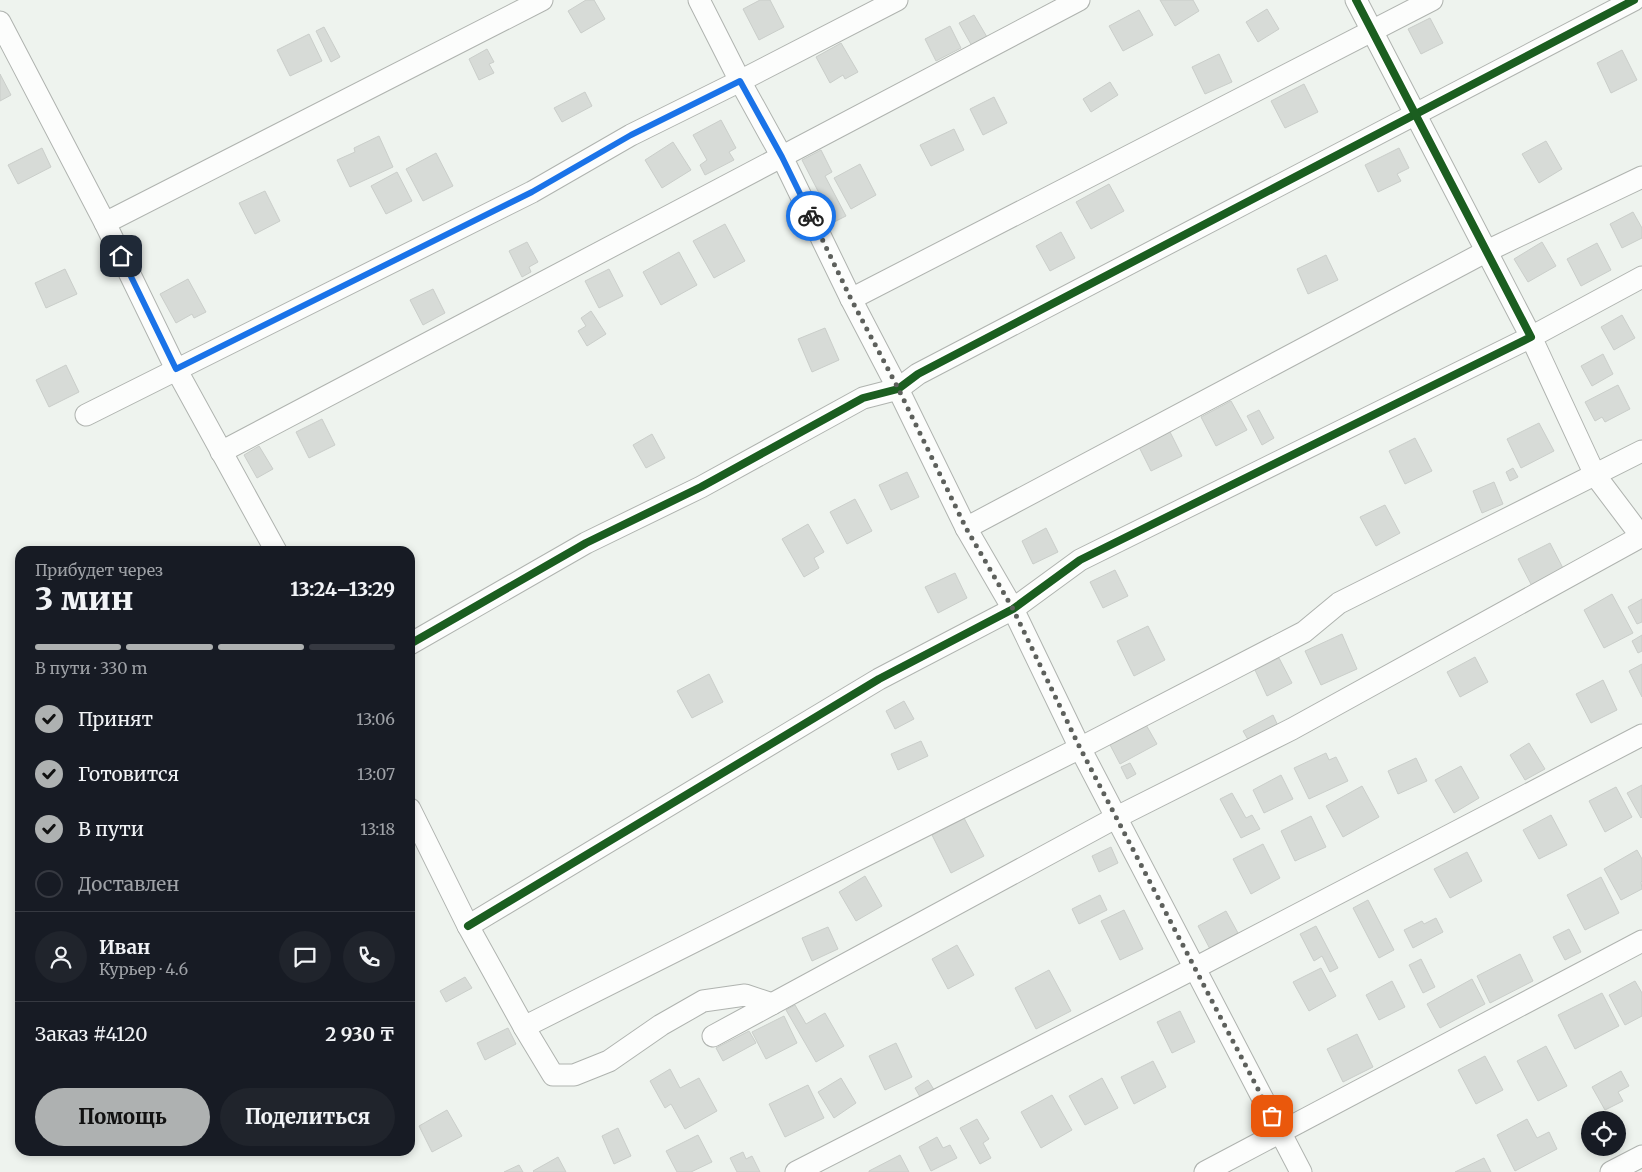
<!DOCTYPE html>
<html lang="ru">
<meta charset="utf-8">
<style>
body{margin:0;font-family:Merriweather,serif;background:#20242c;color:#f1f3f6;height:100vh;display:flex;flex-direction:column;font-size:19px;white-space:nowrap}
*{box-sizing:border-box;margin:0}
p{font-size:16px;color:#9ea1a6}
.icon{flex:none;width:28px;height:28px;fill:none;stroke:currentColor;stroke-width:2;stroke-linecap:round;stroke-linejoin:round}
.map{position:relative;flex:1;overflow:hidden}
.drawer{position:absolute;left:15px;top:546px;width:400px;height:610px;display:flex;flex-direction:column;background:#171b24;border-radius:15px;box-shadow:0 2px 8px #0003}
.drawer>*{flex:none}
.buttons{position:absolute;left:1581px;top:1111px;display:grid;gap:10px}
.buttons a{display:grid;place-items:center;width:45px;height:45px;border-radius:50%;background:#171b24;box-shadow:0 2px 8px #0003;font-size:25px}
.pin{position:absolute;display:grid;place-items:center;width:42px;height:42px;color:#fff;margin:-21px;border-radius:10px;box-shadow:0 2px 8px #0006}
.courier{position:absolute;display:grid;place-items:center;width:50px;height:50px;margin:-25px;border:4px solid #1a73e8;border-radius:50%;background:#fff;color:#222;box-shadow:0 1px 6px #0007}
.overview em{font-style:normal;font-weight:800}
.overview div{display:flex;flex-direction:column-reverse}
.overview{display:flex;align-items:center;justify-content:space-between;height:85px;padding:0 20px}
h1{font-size:32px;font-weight:800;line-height:38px}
.bar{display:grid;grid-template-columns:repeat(4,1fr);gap:8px 5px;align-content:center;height:60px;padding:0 20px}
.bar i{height:6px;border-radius:4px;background:#363941}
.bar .current{background:#aeb1b1}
.bar p{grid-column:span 4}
.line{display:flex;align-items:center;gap:12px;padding:0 20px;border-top:1px solid #363941}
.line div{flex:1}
.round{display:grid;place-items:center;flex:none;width:52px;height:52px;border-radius:26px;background:#20242c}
ol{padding:0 20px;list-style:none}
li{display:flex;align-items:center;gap:15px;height:55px}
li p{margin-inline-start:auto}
li .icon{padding:5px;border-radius:50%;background:#aeb1b1;color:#111;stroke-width:4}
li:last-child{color:#9ea1a6}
li i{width:28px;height:28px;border:2px solid #363941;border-radius:50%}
.action{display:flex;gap:10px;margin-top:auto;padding:10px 20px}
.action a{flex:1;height:58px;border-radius:30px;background:#aeb1b1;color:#111;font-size:20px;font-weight:800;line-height:58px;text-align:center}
.action a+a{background:#20242c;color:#f1f3f6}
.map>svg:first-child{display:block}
</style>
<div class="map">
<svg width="1642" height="1172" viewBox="0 0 1642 1172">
<rect width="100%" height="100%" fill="#eef3ee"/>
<g fill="#d7dbd7" stroke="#caceca">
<polygon points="586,0 594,0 605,19 581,33 568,11"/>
<polygon points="760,0 770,0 784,27 759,40 743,9"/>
<polygon points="1160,0 1193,0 1199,11 1175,26"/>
<polygon points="1267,9 1279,29 1258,42 1246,22"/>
<polygon points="1139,10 1153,35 1123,51 1109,26"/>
<polygon points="974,15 987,37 972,46 959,23"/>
<polygon points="1430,18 1443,43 1421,54 1408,29"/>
<polygon points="950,26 961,48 936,61 925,39"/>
<polygon points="324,27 340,57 331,62 316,31"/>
<polygon points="309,34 322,61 290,76 277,50"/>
<polygon points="841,43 858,72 845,79 843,75 830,83 816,57"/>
<polygon points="487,49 494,62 489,64 494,73 479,80 469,59"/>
<polygon points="1622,50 1637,80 1611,93 1597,63"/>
<polygon points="1219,54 1232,82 1205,94 1192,67"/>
<polygon points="0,74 11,95 0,101"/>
<polygon points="1110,82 1118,95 1091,112 1083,99"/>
<polygon points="1304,84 1318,112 1285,128 1271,101"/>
<polygon points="585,92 592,106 562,122 554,108"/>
<polygon points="994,97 1007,123 983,135 970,109"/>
<polygon points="721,120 736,148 729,152 734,160 705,175 700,165 707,160 693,135"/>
<polygon points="954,129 964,150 931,166 920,145"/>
<polygon points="379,136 393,167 350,187 337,160 355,152 354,148"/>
<polygon points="1546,141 1562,169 1539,183 1522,154"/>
<polygon points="673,142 691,170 662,188 645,160"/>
<polygon points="42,148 51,167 18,184 8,165"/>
<polygon points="1399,148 1409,168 1397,174 1401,181 1378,192 1365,165"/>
<polygon points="821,150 832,172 825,176 846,216 834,222 802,160"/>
<polygon points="436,153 453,186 423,201 406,169"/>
<polygon points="860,164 876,195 851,209 834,178"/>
<polygon points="397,172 412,201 386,214 371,186"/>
<polygon points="1109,184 1124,211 1091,229 1076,202"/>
<polygon points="265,191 280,221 255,234 239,203"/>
<polygon points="1633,212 1642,228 1642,238 1622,248 1610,224"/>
<polygon points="725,224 745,261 714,278 693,241"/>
<polygon points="1061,232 1075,258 1050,271 1036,246"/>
<polygon points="527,242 538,262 529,267 531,272 522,277 509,251"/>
<polygon points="1542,242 1556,266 1528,282 1514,259"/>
<polygon points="1597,243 1611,270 1581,286 1567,259"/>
<polygon points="679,252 697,285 661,305 643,272"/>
<polygon points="1326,255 1338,280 1308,294 1297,269"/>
<polygon points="65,269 77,294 46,308 35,283"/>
<polygon points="609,269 623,296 599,308 585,281"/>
<polygon points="188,279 206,312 194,318 192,314 176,323 160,294"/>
<polygon points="433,289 445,313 423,325 410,300"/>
<polygon points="591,311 606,334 587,346 578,331 586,326 581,318"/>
<polygon points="1622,315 1635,338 1614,350 1601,327"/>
<polygon points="825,328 839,360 812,372 798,339"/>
<polygon points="1603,354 1613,374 1592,386 1581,366"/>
<polygon points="66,365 79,392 49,407 36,380"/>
<polygon points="1618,385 1630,409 1605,422 1602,417 1595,421 1585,402"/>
<polygon points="1231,401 1247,430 1216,446 1201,417"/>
<polygon points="1259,410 1274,438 1262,445 1247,416"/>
<polygon points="322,419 335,445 309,458 296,432"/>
<polygon points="1539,423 1554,451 1521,468 1507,439"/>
<polygon points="1170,432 1182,456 1151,471 1139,447"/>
<polygon points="652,434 665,458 646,468 633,445"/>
<polygon points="1415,438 1432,471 1405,484 1389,451"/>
<polygon points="259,446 273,469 257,478 244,455"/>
<polygon points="1513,468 1518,477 1510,481 1506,472"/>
<polygon points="907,472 919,497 891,510 879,485"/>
<polygon points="1494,482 1503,504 1482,513 1473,491"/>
<polygon points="855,499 872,531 847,544 830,512"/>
<polygon points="1385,505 1400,533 1376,546 1360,517"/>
<polygon points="808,524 824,552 814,558 819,568 804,577 782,539"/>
<polygon points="1046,528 1058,552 1033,564 1022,541"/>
<polygon points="1550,543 1565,572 1533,588 1518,559"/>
<polygon points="1115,570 1128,596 1103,608 1090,582"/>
<polygon points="955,573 967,598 938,613 925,587"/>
<polygon points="1612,594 1633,633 1604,648 1584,610"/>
<polygon points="1642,599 1642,622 1637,624 1628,607"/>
<polygon points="1148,626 1165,660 1134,676 1117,641"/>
<polygon points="1342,634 1357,669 1321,685 1305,651"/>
<polygon points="1642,635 1642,651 1638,653 1632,641"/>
<polygon points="1475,657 1488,682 1460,697 1447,672"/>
<polygon points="1279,658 1292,683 1267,696 1255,670"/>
<polygon points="1642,664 1642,697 1629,671"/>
<polygon points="709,674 723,702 692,718 677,691"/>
<polygon points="1603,680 1617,710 1591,723 1576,694"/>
<polygon points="904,701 914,719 895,729 886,711"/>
<polygon points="1273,715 1279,728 1250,743 1243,731"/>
<polygon points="1145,723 1157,744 1120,764 1109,743"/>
<polygon points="921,741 928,756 898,770 891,754"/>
<polygon points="1529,743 1545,769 1525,780 1510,755"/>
<polygon points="1326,753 1329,760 1336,757 1348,781 1309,799 1294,768"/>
<polygon points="1416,758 1427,781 1398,794 1388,771"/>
<polygon points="1130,763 1136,774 1127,779 1121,767"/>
<polygon points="1461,766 1479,798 1454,813 1435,780"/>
<polygon points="1281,775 1293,799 1264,813 1253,790"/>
<polygon points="1642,785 1642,817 1641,818 1627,793"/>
<polygon points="1362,786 1379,817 1343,837 1326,806"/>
<polygon points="1616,787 1632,817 1605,832 1589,801"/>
<polygon points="1232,793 1246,818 1252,815 1260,829 1241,838 1220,799"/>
<polygon points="1551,815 1567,845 1539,859 1523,830"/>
<polygon points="1311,816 1326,847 1295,861 1281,831"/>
<polygon points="964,818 984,856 951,873 932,835"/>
<polygon points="1263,844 1280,878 1251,894 1233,859"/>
<polygon points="1111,847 1118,863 1099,872 1092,856"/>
<polygon points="1637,850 1642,859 1642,881 1641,882 1642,889 1621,900 1604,869"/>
<polygon points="1467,852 1482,881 1450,898 1434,869"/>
<polygon points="865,876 882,906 856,921 839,892"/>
<polygon points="1601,877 1619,913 1585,930 1567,895"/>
<polygon points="1100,895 1107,910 1079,924 1072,909"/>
<polygon points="1368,900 1394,950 1379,958 1353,908"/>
<polygon points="1124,910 1143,949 1120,960 1101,921"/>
<polygon points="1226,911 1238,933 1210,949 1198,926"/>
<polygon points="1436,918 1443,932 1413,948 1404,930 1422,921 1424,924"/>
<polygon points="1316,926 1338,968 1330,972 1322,956 1314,961 1300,934"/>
<polygon points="828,927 838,949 812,961 802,938"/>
<polygon points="1569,929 1581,952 1565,960 1553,937"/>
<polygon points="957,945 974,975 948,989 932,959"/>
<polygon points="1520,954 1533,981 1490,1003 1477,976"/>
<polygon points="1421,959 1435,987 1423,993 1409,965"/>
<polygon points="1321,968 1336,996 1309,1011 1293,982"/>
<polygon points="1049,970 1071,1011 1036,1029 1015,988"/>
<polygon points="465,977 472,988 446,1002 440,991"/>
<polygon points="1472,979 1485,1004 1440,1028 1427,1004"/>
<polygon points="1392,981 1405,1007 1379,1020 1366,995"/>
<polygon points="1635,981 1642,993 1642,1016 1625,1025 1609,995"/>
<polygon points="1602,993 1619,1026 1575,1049 1558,1015"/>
<polygon points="795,1005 806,1024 825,1013 844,1046 816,1062 786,1010"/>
<polygon points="1180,1011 1195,1042 1172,1053 1157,1022"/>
<polygon points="784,1016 797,1043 766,1059 752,1032"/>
<polygon points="508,1028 516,1044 485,1060 477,1043"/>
<polygon points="749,1031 756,1043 723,1061 716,1048"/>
<polygon points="1357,1034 1373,1067 1343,1082 1327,1049"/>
<polygon points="896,1043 912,1077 885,1090 869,1056"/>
<polygon points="1546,1046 1567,1086 1538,1101 1517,1061"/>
<polygon points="1485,1056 1503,1090 1476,1104 1458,1070"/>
<polygon points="1153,1061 1166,1087 1134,1104 1121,1077"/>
<polygon points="670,1069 680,1088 699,1078 717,1111 685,1129 671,1104 665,1108 650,1081"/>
<polygon points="1621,1071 1629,1086 1618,1092 1623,1101 1605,1110 1592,1087"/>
<polygon points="841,1078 856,1103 834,1118 818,1092"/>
<polygon points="1102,1078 1118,1108 1085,1125 1069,1096"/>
<polygon points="928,1080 936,1093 923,1102 915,1088"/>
<polygon points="808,1085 824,1118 785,1137 769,1104"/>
<polygon points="1052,1095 1072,1130 1041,1148 1021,1112"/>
<polygon points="447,1110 462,1136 432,1152 419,1126"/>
<polygon points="977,1119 989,1139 983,1143 991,1158 980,1164 960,1128"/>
<polygon points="1527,1119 1537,1138 1549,1132 1557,1149 1515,1171 1497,1135"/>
<polygon points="618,1128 631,1156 614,1164 602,1136"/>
<polygon points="698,1135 712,1162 691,1172 677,1172 666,1151"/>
<polygon points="937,1137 943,1148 950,1145 957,1158 931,1171 919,1147"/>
<polygon points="743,1152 746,1159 752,1156 760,1172 737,1172 730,1158"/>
<polygon points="900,1155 909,1172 869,1172 869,1171"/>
<polygon points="558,1157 566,1172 534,1172 533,1171"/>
<polygon points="1484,1158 1491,1172 1455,1172"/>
<polygon points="519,1165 523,1172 504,1172"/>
</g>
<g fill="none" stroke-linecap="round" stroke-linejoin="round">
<g stroke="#afb3af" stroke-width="23">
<g id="minor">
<polyline points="699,0 740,81 782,157 851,299 898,389 966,528 1013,609 1080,748 1301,1172"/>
<polyline points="0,22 105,223"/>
<polyline points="851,299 1432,0"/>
<polyline points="86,415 532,192 631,135 740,81 897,0"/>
<polyline points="221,452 1079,0"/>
<polyline points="966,528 1487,251 1642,177"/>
<polyline points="1641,536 1595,475 1531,337 1642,277"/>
<polyline points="276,551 176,369 105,223 542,0"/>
<polyline points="410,644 586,543 701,487 863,398 898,389 918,374 1634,0"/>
<polyline points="410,809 468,926 524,1027 1080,748 1304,632 1339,603 1642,451"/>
<polyline points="468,926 879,679 1013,609 1080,560 1531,337 1356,0"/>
<polyline points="524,1027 553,1075 574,1075 609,1061 661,1025 703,1001 745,995 772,1004"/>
<polyline points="713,1036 1117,817 1292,729 1642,536"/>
<polyline points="796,1172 1195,968 1642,735"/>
<polyline points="1205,1172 1642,941"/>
<polyline points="1611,1172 1642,1156"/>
</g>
</g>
<use href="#minor" stroke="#fcfdfc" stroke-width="21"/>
<g stroke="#fff" stroke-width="11">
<g id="cycleway">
<polyline points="410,644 586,543 701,487 863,398 898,389 918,374 1634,0"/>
<polyline points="468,926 879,679 1013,609 1080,560 1531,337 1356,0"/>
</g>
</g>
<use href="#cycleway" stroke="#1b5e20" stroke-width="8"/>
</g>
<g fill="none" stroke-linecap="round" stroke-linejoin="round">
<polyline stroke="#5d605c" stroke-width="5" stroke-dasharray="0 9" points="811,216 851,299 898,388 966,528 1013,609 1080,748 1272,1116"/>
<polyline stroke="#1a73e8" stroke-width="6" points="121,256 176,369 532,192 631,135 740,81 782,157 811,216"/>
</g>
</svg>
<div class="buttons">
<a><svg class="icon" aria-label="locate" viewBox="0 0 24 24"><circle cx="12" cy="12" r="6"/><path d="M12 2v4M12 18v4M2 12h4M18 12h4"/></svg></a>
</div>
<div class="pin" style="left:1272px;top:1116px;background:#ea580c"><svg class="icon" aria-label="bag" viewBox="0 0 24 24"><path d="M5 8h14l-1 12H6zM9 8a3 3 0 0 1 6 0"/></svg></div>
<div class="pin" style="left:121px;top:256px;background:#1f2937"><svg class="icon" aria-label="home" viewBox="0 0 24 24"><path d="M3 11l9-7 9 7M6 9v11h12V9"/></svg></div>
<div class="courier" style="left:811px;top:216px"><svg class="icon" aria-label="bike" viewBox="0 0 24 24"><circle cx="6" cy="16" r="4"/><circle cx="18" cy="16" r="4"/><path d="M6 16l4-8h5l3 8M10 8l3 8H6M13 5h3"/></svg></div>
<section class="drawer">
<div class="overview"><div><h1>3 мин</h1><p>Прибудет через</p></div><em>13:24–13:29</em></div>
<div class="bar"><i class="current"></i><i class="current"></i><i class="current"></i><i></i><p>В пути · 330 m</p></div>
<ol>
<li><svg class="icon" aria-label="check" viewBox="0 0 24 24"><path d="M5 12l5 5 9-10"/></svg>Принят<p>13:06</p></li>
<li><svg class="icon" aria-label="check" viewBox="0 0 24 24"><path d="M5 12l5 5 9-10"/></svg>Готовится<p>13:07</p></li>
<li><svg class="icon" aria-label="check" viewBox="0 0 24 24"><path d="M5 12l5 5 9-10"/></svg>В пути<p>13:18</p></li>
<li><i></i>Доставлен</li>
</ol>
<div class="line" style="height:90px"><a class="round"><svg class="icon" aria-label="person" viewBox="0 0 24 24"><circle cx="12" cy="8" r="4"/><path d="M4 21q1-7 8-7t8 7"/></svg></a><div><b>Иван</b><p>Курьер · 4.6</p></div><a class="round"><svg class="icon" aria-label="chat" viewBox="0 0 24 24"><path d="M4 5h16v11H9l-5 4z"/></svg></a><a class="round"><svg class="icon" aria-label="phone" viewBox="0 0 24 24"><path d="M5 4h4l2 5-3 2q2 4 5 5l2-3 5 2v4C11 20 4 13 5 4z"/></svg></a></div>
<div class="line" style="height:65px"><div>Заказ #4120</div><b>2 930 ₸</b></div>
<div class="action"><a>Помощь</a><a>Поделиться</a></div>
</section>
</div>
